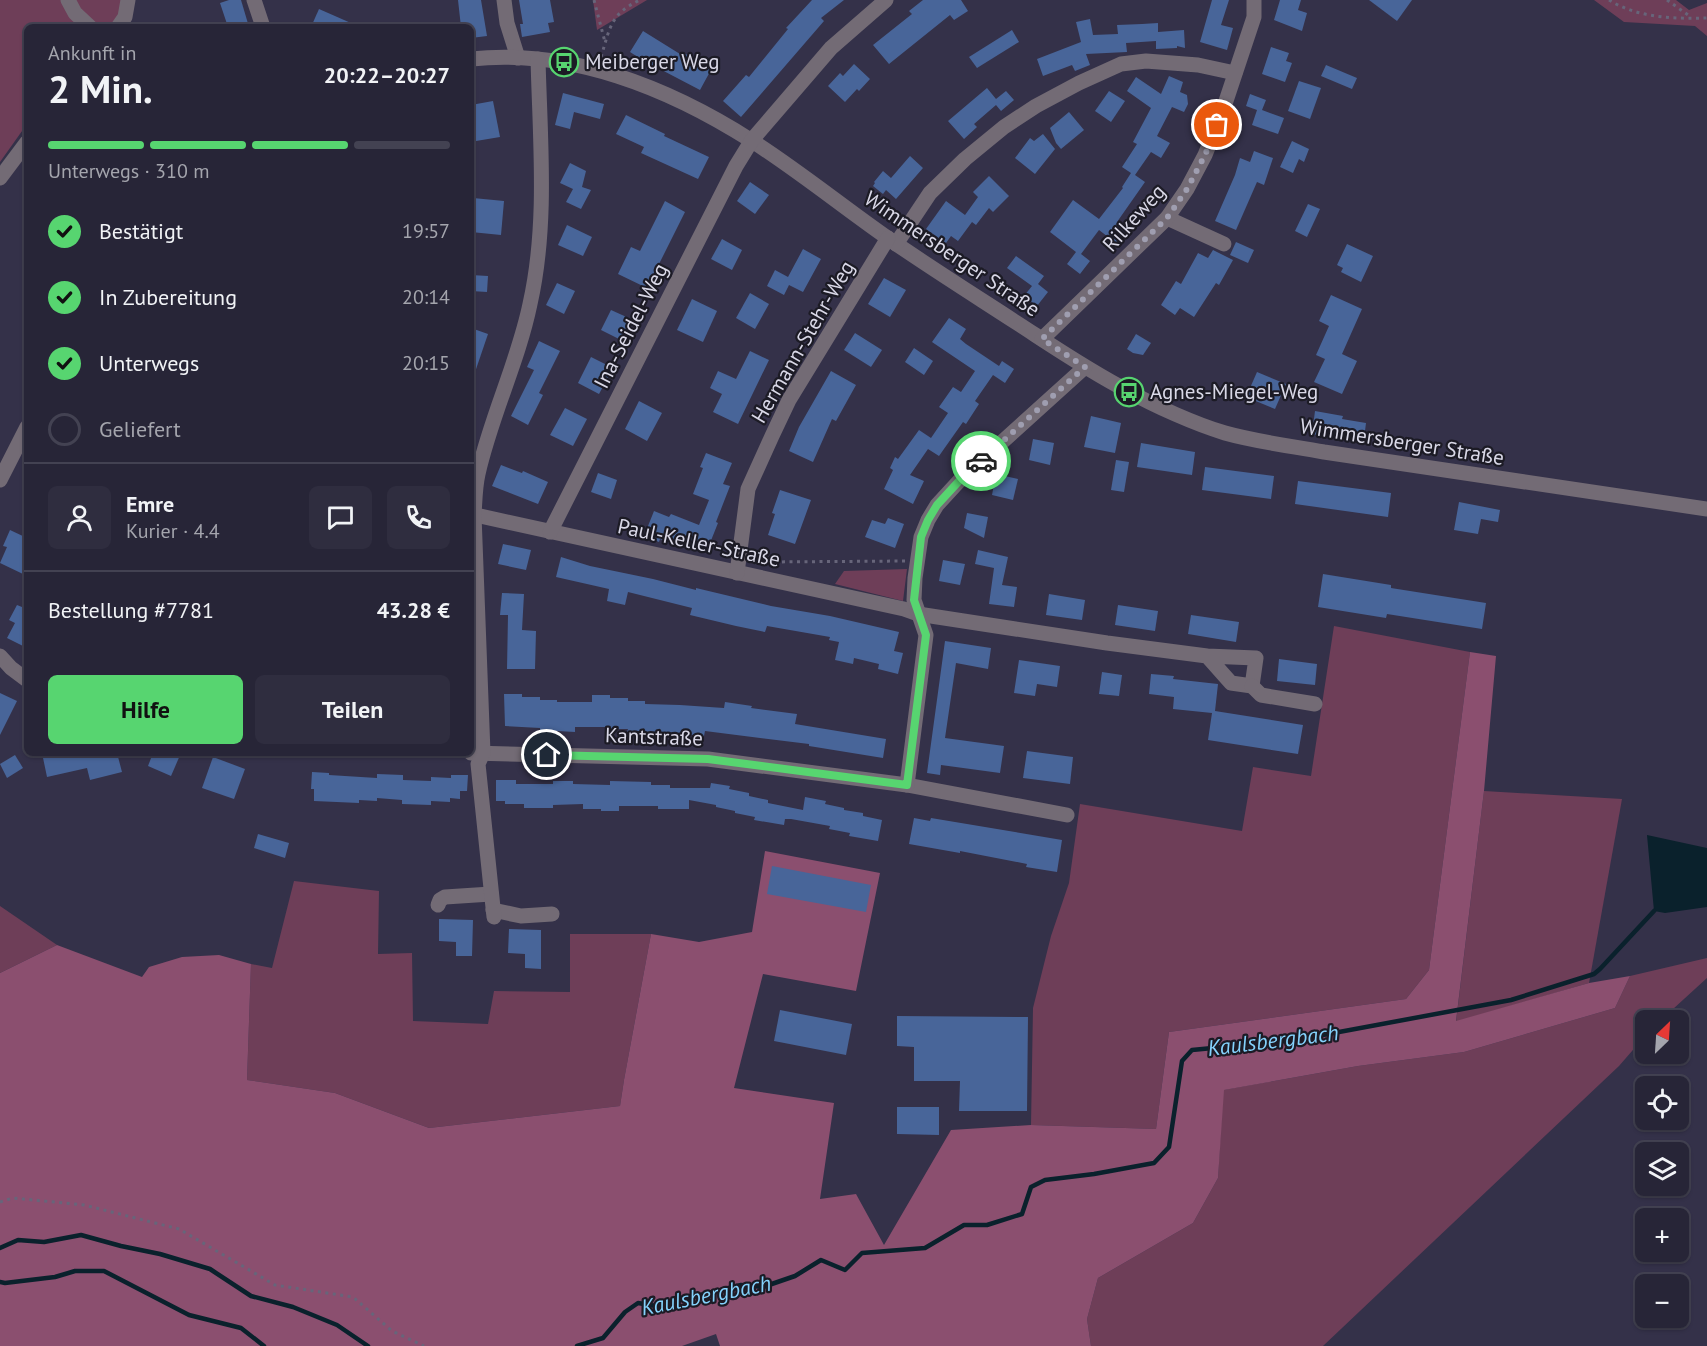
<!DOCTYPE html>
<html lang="de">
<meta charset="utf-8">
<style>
body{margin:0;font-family:"PT Sans",sans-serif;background:#2f2d3f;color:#f1f3f6;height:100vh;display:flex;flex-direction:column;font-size:22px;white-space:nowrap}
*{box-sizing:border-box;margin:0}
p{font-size:20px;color:#a4a5ad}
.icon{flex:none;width:33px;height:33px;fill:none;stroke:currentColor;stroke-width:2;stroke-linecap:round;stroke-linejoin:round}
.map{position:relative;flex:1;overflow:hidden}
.drawer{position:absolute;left:24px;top:24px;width:450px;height:732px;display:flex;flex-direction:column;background:#272537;border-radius:9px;box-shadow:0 2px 4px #0004,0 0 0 2px #434252}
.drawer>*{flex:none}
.needle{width:39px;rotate:25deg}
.fabs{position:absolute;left:1635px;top:1010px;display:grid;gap:12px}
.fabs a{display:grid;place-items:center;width:54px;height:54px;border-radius:9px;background:#272537;box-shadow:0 2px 4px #0004,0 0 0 2px #434252;font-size:30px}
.pin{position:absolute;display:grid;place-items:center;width:51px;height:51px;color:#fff;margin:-26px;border:3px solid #fff;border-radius:50%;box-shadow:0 2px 6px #0007}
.courier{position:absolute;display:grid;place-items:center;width:60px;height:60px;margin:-30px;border:4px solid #57d570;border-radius:50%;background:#fff;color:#222;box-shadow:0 2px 8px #0007}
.overview em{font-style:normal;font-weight:700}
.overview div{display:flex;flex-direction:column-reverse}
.overview{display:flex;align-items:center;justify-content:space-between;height:102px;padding:0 24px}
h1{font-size:39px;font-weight:700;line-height:45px}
.bar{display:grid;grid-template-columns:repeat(4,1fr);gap:9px 6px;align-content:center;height:72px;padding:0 24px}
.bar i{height:8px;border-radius:4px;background:#434252}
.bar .current{background:#57d570}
.bar p{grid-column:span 4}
.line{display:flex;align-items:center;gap:15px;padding:0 24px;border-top:2px solid #434252}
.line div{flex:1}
.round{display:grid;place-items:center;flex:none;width:63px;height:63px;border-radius:9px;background:#2f2d3f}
ol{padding:0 24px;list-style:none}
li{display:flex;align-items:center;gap:18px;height:66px}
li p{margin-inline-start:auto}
li .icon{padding:6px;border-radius:50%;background:#57d570;color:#111;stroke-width:4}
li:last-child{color:#a4a5ad}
li i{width:33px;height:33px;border:3px solid #434252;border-radius:50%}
.cta{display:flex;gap:12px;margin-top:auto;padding:12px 24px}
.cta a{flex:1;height:69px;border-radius:9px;background:#57d570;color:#111;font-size:24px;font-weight:700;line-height:69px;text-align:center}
.cta a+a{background:#2f2d3f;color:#f1f3f6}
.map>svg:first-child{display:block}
</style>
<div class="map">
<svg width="1707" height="1346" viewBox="0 0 1707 1346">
<rect width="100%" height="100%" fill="#343149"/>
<g fill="#6e3e58">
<polygon points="0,0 122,0 119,18 108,26 99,24 96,27 27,27 27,124 0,162"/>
<polygon points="593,0 647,0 597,30"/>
<polygon points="1594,0 1676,0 1689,10 1707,3 1707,36 1695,26 1624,22"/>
<polygon points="907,569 903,601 835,584 844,571"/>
<polygon points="1334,626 1470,652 1429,970 1406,999 1169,1032 1156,1129 1031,1125 1033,1008 1051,936 1069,883 1080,804 1242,831 1253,767 1311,776"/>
<polygon points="1484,791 1622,799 1589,983 1456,1022"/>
<polygon points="294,881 379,891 378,954 412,953 413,1021 488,1024 494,991 570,992 570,934 651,934 624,1080 620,1106 429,1128 335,1093 247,1080 251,964 272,968"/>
<polygon points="0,906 57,945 0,973"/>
<polygon points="1707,958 1707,978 1661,1020 1646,1020 1645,1036 1619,1066 1323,1346 1091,1346 1087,1319 1098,1278 1193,1223 1218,1178 1223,1090 1358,1066 1464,1052 1615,1008 1630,976"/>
</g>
<polygon fill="#8b4f6f" points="1470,652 1496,656 1484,791 1456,1021 1589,983 1630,976 1615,1008 1464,1052 1358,1066 1224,1090 1218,1178 1193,1223 1098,1278 1087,1319 1091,1346 720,1346 716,1334 682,1346 0,1346 0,973 57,945 142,977 149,967 182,957 219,955 251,964 247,1080 335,1093 429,1128 620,1106 624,1080 651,934 699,942 752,932 765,851 880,873 856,991 763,974 734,1088 834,1103 820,1199 856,1194 884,1245 951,1130 1031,1125 1156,1129 1169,1032 1406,999 1429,970"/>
<polygon fill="#0a212c" points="1647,835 1707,848 1707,907 1665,913 1654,911"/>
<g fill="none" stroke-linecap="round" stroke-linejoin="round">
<g stroke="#0a212c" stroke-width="4.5">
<polyline points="0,1248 18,1240 44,1242 81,1235 121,1246 160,1254 210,1269 251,1296 293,1307 337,1325 368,1346"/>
<polyline points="0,1282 5,1283 55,1277 75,1271 104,1271 189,1315 241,1328 264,1346"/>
<polyline points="577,1346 603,1338 625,1312 638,1303 656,1306 741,1285 763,1287 795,1276 821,1260 845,1270 862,1253 925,1248 964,1225 987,1225 1022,1214 1031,1187 1045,1180 1094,1174 1154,1163 1169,1147 1182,1061 1192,1050 1296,1040 1511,1000 1594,974 1600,969 1654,911"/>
</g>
</g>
<g fill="#486599">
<polygon points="229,0 241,0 249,27 228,27 220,3"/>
<polygon points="458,0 481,0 487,36 471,38 471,27 461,27"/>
<polygon points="519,0 550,0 554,22 548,23 550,32 522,37 520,24 523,24"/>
<polygon points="812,0 844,0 821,18 824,21 741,117 723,101 746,75 749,77 788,29 786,28"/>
<polygon points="923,0 961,0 968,11 954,20 950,15 889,64 873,45 912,14 909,11"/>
<polygon points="1212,0 1229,0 1221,25 1233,28 1227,50 1200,42"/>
<polygon points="1280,0 1301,0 1298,10 1307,13 1302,31 1274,20"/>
<polygon points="1369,0 1412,0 1397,21"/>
<polygon points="319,9 360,27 311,27"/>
<polygon points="1090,19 1093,35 1118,34 1117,25 1142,24 1158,23 1158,32 1184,30 1185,48 1177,46 1177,48 1156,49 1156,41 1126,43 1127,52 1086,54 1090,65 1075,71 1072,65 1043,76 1037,59 1081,42 1076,22"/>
<polygon points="1012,30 1019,42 977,68 969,57"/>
<polygon points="643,31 680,54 682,52 712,68 700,90 656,67 655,68 630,52"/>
<polygon points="1271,47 1289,53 1286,61 1292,63 1285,82 1262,74"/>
<polygon points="854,64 870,79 859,91 857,89 845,102 828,86 840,73 843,76"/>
<polygon points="1326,65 1357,78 1352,89 1321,76"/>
<polygon points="1169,76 1183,82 1180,92 1187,95 1188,104 1184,112 1172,107 1157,136 1170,143 1161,158 1151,152 1135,175 1145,182 1117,222 1127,230 1116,243 1099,230 1081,254 1090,261 1080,274 1067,264 1076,252 1050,232 1073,200 1099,219 1123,188 1122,187 1131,173 1122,167 1137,144 1133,142 1151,108 1127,91 1136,77 1161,94"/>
<polygon points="1299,81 1321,88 1310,119 1288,111"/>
<polygon points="987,88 996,99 1006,91 1014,100 1001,111 996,105 974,124 977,127 964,139 948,121"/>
<polygon points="1109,91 1125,101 1111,122 1095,111"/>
<polygon points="563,93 604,104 600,119 574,112 570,129 555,125"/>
<polygon points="1250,94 1266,100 1262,110 1284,118 1278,134 1252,125 1257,110 1246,106"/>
<polygon points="493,101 500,137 476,141 471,117 471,105"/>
<polygon points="1069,112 1084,130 1061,149 1056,143 1050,128"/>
<polygon points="626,115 665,134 664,136 709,157 698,179 641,153 644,147 616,134"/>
<polygon points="1043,134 1055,149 1035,174 1015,158 1030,138 1034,141"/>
<polygon points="1292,141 1309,149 1304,162 1299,159 1293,173 1280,167"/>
<polygon points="1254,151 1273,158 1264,185 1257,182 1236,230 1215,221 1235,175 1240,158 1250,162"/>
<polygon points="910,156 923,168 896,199 886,190 883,194 873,186 875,183 874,182 883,171 891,178"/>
<polygon points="570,163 586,171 582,187 591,190 581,209 566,202 573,189 560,183"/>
<polygon points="989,176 1009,196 993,212 989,208 976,225 972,222 958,241 951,236 946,243 926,229 946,201 965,215 978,197 973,192"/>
<polygon points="750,182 769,195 755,214 737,201"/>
<polygon points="473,198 504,201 501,235 471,232"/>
<polygon points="665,201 685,212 647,288 618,274 631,247 640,251"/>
<polygon points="1308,204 1320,209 1307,237 1295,231"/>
<polygon points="567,225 592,237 583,256 558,245"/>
<polygon points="722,239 742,250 732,270 711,259"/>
<polygon points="1236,242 1254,250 1248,263 1230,255"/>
<polygon points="1347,244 1373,256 1361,282 1341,272 1343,268 1337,265"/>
<polygon points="803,249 821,259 803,292 789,285 784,295 767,286 775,270 788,277"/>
<polygon points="1213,250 1233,260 1219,285 1216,283 1194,317 1180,308 1175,315 1161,305 1176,281 1181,284 1198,253 1208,258"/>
<polygon points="1016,256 1044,276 1038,284 1048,292 1037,306 1024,296 1032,286 1007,268"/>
<polygon points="471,275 488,276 487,292 471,291"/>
<polygon points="884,278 906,290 890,317 868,304"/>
<polygon points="557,283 575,291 564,314 546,305"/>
<polygon points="750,293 769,304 755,329 736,318"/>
<polygon points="1331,295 1362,309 1342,354 1357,361 1342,394 1314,382 1325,359 1316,355 1329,326 1319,321"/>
<polygon points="692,299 717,311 703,342 677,330"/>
<polygon points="611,310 631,319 621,340 601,330"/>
<polygon points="949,318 966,329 960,339 966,344 999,366 1002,361 1014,369 1005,383 993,375 975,401 979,404 966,424 963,422 939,456 928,449 910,475 924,481 913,504 884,489 893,470 890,468 895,457 898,459 919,430 931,438 948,413 939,407 953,387 961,392 975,371 932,342"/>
<polygon points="471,328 488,334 473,378 471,378"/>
<polygon points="855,333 882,350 871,367 844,350"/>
<polygon points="1136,334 1151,343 1143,355 1133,353 1127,349"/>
<polygon points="539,341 560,351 539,393 543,395 528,425 511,416 534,370 527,367"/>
<polygon points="914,348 933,361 924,375 905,362"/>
<polygon points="750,351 769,360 738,424 713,412 722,394 710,388 718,371 736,379"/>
<polygon points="591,357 613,368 599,394 578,383"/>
<polygon points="831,371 856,385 836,421 832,419 813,462 789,451 799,427"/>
<polygon points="1257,372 1286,384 1275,409 1246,397"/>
<polygon points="639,401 662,413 647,441 625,429"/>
<polygon points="565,408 587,419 573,446 550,435"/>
<polygon points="1315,411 1343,416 1342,419 1366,423 1364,439 1339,435 1339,439 1312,434"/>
<polygon points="1091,416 1121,423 1115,453 1084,447"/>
<polygon points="1033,439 1054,443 1050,465 1029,460"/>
<polygon points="1141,443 1195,452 1192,475 1137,467"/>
<polygon points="706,453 732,463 723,484 730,486 716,522 718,523 708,548 679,536 675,545 660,539 659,542 644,536 654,511 669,517 671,514 699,525 709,500 693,494 703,468 700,467"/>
<polygon points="1116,460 1129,462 1124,492 1111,490"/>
<polygon points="501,465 522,473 523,471 548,482 538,504 492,486"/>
<polygon points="1205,467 1274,476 1271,499 1202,490"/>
<polygon points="598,473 617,480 611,499 591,492"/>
<polygon points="996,474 1018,479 1013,500 992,495"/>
<polygon points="1298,481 1391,493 1388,517 1295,504"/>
<polygon points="780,490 811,500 795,544 768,535 775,514 772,513"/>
<polygon points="1459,502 1500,510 1498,522 1481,519 1478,534 1454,530"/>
<polygon points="967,513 988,517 984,538 964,528"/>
<polygon points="888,518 904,524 895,548 865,537 872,520 885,524"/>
<polygon points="10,530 27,538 27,567 23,574 0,563 7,547 3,546"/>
<polygon points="503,544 531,550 526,570 498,564"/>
<polygon points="978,550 1008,557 1002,585 1017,587 1014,607 989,604 994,568 975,564"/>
<polygon points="561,557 590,566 653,579 696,590 696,588 771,606 830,616 899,632 894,651 903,653 898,674 878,669 879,664 854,658 853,664 835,660 839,642 829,640 830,637 767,626 765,632 736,626 690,615 692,608 628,592 625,605 607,601 609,589 556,577"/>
<polygon points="943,560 965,564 960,585 939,581"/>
<polygon points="1323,574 1391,585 1391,588 1486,603 1482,629 1387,614 1386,618 1318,607"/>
<polygon points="502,593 524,594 522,630 536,631 535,669 507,669 508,615 500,615"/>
<polygon points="1049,594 1085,600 1082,620 1046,615"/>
<polygon points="27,598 27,648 7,638 15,623 9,620 17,605 22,607"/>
<polygon points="1118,605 1158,611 1155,631 1115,625"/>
<polygon points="1191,615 1239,622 1236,642 1188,634"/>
<polygon points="945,641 991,648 988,669 956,663 945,738 1004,746 1000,773 941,765 940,775 927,773"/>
<polygon points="1279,659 1317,664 1315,685 1277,681"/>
<polygon points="1019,660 1060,666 1057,687 1037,684 1035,696 1014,693"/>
<polygon points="1102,672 1122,675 1119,696 1099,694"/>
<polygon points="1151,674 1174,676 1173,679 1218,684 1215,711 1303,725 1298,754 1208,740 1212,713 1173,709 1174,697 1149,694"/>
<polygon points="0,693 17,701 0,735"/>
<polygon points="504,694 522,694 522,697 540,697 540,700 557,700 557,702 592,702 592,695 610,695 610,698 628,698 628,701 645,701 645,704 680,705 724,708 725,702 752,706 751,708 797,714 795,724 886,739 883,758 809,746 809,744 705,731 704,736 662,732 662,734 645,734 645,732 627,732 628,729 610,729 610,727 575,727 575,732 540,730 540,728 505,726"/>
<polygon points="1027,751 1073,757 1070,784 1023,778"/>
<polygon points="42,753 117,753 122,772 90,780 87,768 47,777"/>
<polygon points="153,753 181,753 171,776 148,766"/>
<polygon points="15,755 23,768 7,778 0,764"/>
<polygon points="213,757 245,769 234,799 202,788"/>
<polygon points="312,772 329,773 329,775 377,778 377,774 403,775 403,780 431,781 431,777 451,778 451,775 468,775 467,791 460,791 460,799 450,798 450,802 431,801 431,805 402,804 402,800 377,798 377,801 359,800 359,803 314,801 314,789 311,789"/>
<polygon points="496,780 516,780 516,784 553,784 553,781 573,781 573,784 610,785 610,781 651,782 651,785 670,785 670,788 710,788 711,783 730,786 729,789 749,793 749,796 768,800 768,803 803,810 805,797 826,801 825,804 844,808 844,810 863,813 863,816 882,820 878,841 849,836 850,833 829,829 830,826 791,819 785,819 784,825 754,820 755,817 735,813 735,811 716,807 716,805 689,800 689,809 658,809 658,806 619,806 619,811 601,811 601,809 583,809 583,804 553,805 553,808 524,808 524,804 505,804 505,801 496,801"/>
<polygon points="914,818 930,821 931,818 1062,840 1057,872 1026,867 1027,864 960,851 960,853 909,844"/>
<polygon points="258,834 289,843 285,858 254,848"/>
<polygon points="772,866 871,885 866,912 767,894"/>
<polygon points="439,919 473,920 472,956 456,956 456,942 439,941"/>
<polygon points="509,929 541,930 541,969 525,968 525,954 508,953"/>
<polygon points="780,1010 852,1024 846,1055 774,1041"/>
<polygon points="897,1016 1028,1017 1027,1111 959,1111 960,1081 914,1081 914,1047 897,1046"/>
<polygon points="897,1107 939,1107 939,1135 897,1134"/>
</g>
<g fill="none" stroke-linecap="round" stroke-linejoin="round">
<g stroke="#67657a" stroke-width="3" stroke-dasharray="3 4.5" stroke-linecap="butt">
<polyline points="594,0 605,42"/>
<path d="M 1609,0 C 1638,18 1674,19 1707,18"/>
<polyline points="1667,0 1691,17"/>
<path d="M 601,57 C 610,28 610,14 640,0"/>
<polyline points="767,562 905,561"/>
<polyline points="0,1202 13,1198 84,1205 179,1229 275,1285 353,1297 392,1331 424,1346"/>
</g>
<g stroke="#736b75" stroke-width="15">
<polyline points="68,0 75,13 90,27"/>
<polyline points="254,0 263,27"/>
<polyline points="504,0 507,23 518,58"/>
<polyline points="118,27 125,17 128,0"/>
<path d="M 471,59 C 570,48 669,88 752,141 C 799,171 843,207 889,239 C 931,268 974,295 1017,323 C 1054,347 1089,371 1128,391 C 1155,406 1195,424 1225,433 C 1257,442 1291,446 1324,452 L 1707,509"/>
<polyline points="0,178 27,142"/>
<polyline points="1167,218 1224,244"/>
<polyline points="896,244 930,193 965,159 1004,127 1036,106 1079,83 1121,64 1146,61 1198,65 1235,73"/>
<polyline points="1042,339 1167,218 1187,189 1205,155 1223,110 1254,17 1254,0"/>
<polyline points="0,480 27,427"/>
<polyline points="471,514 904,609 918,614 1107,643 1207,656 1231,683 1252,686 1256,658 1207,656"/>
<polyline points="550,532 736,166 752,140 831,48 886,0"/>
<polyline points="737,573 748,489 772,436 789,400 888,238"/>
<polyline points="0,656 11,668 27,680"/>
<polyline points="1252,686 1261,695 1315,704"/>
<polyline points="471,753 708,759 907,785 1067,815"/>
<polyline points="907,785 926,635 914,600 915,578 921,537 928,520 937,505 960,480 1085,367"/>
<polyline points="438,905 440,900 445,897 491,894"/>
<polyline points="493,910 521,916 552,914"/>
<path d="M 494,917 L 478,764 L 483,753 L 474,515 C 475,501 475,487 478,474 C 491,416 518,362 530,304 C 548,224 540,140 538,59"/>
</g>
</g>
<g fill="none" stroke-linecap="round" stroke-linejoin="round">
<polyline stroke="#9f9eb0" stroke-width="6" stroke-dasharray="0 10.8" points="981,461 1085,367 1042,339 1167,218 1187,189 1205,155 1217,125"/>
<polyline stroke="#57d570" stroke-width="8" points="547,755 708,759 907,785 926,635 914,600 921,537 928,520 937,505 960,480 981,461"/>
</g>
<defs>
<g id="bus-ring" transform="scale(1.5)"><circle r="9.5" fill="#1c1b25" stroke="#57d570" stroke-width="1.5"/><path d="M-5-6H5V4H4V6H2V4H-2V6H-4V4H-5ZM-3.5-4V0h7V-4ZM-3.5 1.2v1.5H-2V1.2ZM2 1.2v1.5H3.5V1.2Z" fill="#57d570"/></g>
</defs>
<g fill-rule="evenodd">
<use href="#bus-ring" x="564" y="62"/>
<use href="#bus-ring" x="1129" y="392"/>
</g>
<g text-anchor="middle" stroke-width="4.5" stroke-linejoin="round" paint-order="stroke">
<g font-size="21" fill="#d9d8e7" stroke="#1c1b25" text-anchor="start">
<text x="585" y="69">Meiberger Weg</text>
<text x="1150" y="399">Agnes-Miegel-Weg</text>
</g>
<g font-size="21" fill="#d9d8e7" stroke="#1c1b25">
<text transform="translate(1134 218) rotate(-48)" y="7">Rilkeweg</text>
<text transform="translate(952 254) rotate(34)" y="7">Wimmersberger Straße</text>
<text transform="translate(631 326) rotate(-63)" y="7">Ina-Seidel-Weg</text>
<text transform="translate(803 342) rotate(-60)" y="7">Hermann-Stehr-Weg</text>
<text transform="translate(1402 442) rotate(9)" y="7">Wimmersberger Straße</text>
<text transform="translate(699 543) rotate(12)" y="7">Paul-Keller-Straße</text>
<text transform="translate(654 737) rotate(2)" y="7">Kantstraße</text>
</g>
<g font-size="22" font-style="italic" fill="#84d2fc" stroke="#1c1b25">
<text transform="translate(1273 1040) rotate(-7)" y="8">Kaulsbergbach</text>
<text transform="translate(706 1295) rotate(-11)" y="8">Kaulsbergbach</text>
</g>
</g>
</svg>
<div class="fabs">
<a><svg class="needle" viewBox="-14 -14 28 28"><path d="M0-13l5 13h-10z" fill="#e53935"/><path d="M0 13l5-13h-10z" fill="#a4a5ad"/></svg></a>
<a><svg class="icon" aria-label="locate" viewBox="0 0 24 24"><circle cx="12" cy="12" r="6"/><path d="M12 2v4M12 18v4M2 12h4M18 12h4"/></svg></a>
<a><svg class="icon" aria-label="layers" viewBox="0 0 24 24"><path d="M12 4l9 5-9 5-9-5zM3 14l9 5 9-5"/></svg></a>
<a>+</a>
<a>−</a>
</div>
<div class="pin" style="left:1217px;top:125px;background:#ea580c"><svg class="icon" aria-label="bag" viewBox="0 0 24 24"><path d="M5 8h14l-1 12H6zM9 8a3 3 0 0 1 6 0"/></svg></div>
<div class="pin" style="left:547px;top:755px;background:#1f2937"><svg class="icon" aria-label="home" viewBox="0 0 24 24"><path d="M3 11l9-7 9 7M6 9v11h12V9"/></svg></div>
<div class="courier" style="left:981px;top:461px"><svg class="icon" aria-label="car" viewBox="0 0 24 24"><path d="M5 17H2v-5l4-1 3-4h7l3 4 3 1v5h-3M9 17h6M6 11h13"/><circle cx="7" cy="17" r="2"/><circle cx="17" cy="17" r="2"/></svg></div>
<section class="drawer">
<div class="overview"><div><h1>2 Min.</h1><p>Ankunft in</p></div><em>20:22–20:27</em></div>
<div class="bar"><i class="current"></i><i class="current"></i><i class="current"></i><i></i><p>Unterwegs · 310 m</p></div>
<ol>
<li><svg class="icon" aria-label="check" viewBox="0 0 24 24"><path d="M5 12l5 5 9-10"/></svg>Bestätigt<p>19:57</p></li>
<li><svg class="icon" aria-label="check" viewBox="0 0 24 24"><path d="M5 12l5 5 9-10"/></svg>In Zubereitung<p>20:14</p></li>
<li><svg class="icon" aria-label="check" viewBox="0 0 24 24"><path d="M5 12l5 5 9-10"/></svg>Unterwegs<p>20:15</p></li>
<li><i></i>Geliefert</li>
</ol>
<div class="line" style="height:108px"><a class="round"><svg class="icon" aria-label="person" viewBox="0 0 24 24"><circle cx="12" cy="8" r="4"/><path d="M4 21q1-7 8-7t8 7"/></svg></a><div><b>Emre</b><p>Kurier · 4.4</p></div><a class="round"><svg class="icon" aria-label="chat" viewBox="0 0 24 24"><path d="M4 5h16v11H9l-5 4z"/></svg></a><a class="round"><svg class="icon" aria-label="phone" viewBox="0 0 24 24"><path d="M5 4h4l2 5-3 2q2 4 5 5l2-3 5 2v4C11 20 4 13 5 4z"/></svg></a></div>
<div class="line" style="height:78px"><div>Bestellung #7781</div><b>43.28 €</b></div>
<div class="cta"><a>Hilfe</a><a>Teilen</a></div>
</section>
</div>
